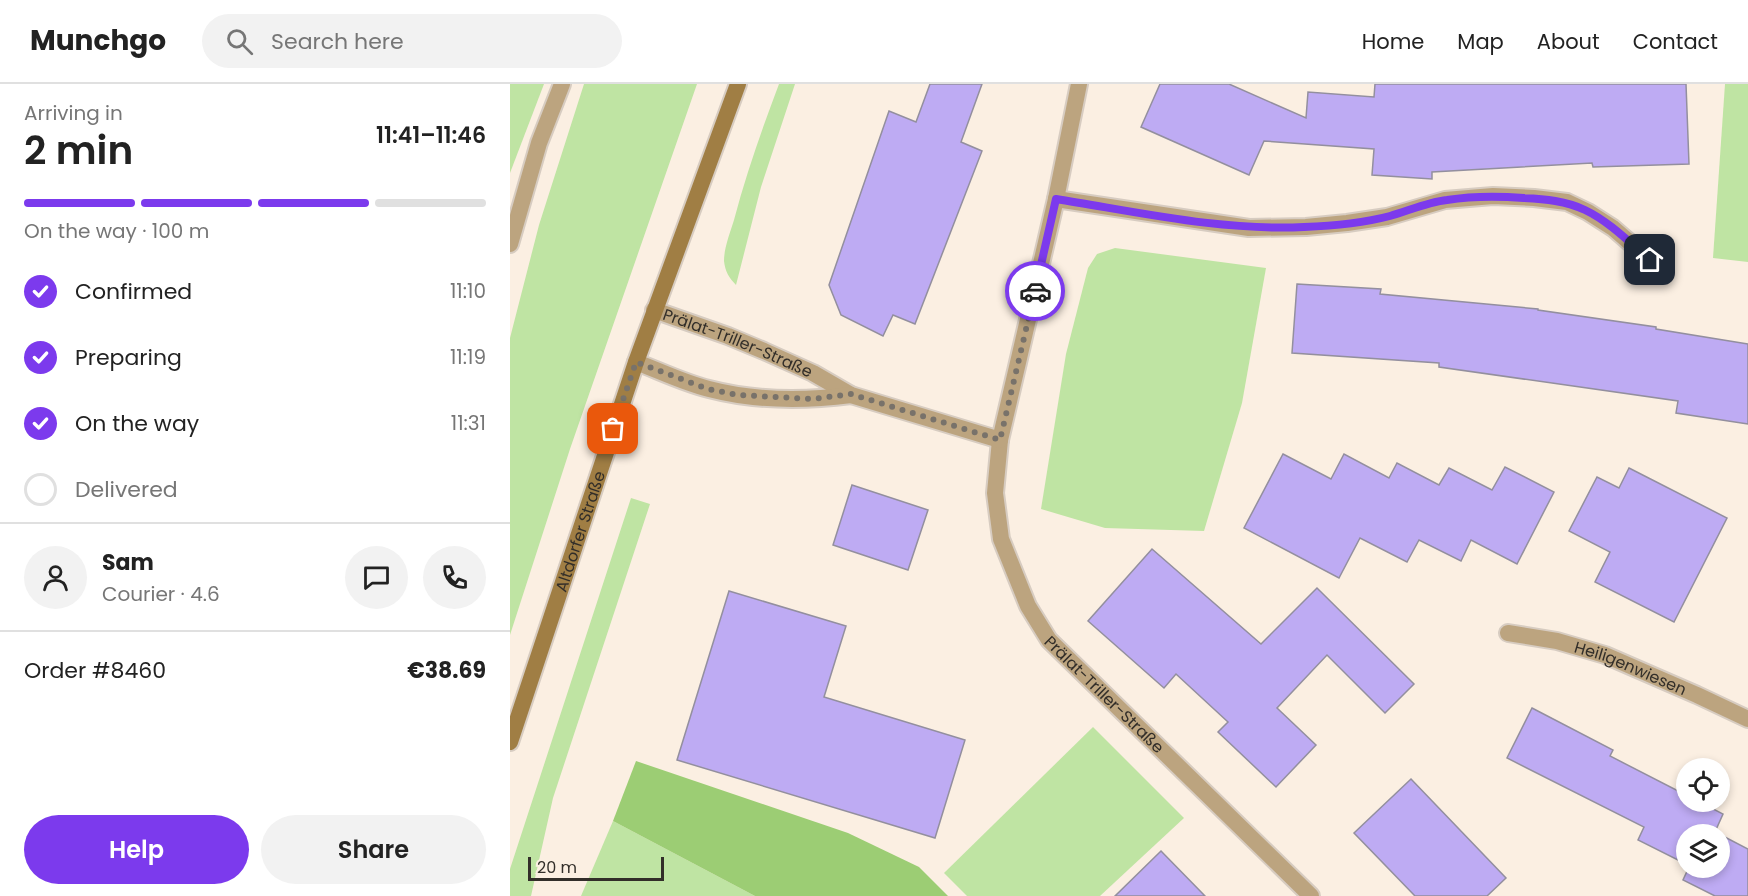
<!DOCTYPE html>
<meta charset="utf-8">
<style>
body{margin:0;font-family:Poppins,sans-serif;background:#f2f2f2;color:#222;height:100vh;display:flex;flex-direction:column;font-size:22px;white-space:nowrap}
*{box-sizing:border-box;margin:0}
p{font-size:20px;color:#767676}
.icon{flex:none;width:33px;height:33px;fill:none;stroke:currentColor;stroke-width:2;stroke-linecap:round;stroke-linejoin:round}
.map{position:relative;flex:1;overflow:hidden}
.sheet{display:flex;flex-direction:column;background:#fff;width:510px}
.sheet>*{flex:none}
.fabs{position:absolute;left:1166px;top:674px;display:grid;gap:12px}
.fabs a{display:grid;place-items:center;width:54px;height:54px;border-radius:50%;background:#fff;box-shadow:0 3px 9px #0003;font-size:30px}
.scale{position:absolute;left:18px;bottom:15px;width:136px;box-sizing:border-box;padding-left:6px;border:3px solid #322e29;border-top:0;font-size:16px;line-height:21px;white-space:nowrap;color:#322e29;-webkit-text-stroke:4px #fbefe2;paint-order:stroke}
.pin{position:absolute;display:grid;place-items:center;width:51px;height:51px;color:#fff;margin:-26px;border-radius:12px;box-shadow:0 3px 9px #0006}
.courier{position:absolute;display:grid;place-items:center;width:60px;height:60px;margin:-30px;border:4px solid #7c3aed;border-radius:50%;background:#fff;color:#222;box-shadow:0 2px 8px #0007}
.head em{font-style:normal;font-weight:600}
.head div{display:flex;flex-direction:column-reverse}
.head{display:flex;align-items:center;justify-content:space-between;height:102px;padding:0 24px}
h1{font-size:39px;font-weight:600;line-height:45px}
.bar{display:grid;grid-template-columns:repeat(4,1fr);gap:9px 6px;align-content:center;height:72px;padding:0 24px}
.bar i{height:8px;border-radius:4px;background:#e0e0e0}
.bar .active{background:#7c3aed}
.bar p{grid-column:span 4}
.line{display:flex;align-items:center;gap:15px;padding:0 24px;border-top:2px solid #e0e0e0}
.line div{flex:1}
.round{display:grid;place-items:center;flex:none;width:63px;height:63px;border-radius:32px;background:#f2f2f2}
ol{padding:0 24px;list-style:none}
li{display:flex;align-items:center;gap:18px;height:66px}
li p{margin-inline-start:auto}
li .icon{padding:6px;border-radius:50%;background:#7c3aed;color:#fff;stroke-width:4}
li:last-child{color:#767676}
li i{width:33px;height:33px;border:3px solid #e0e0e0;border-radius:50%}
.button{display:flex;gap:12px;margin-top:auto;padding:12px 24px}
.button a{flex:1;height:69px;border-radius:36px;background:#7c3aed;color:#fff;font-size:24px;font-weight:600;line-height:69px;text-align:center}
.button a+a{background:#f2f2f2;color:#222}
header{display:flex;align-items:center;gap:36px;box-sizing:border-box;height:84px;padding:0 30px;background:#fff;border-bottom:2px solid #e0e0e0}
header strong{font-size:28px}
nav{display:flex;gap:33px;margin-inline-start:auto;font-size:21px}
.search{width:420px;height:54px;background:#f2f2f2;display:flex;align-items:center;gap:15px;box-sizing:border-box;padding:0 21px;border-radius:33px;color:#767676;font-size:22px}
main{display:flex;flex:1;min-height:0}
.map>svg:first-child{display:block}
</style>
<header>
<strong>Munchgo</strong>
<div class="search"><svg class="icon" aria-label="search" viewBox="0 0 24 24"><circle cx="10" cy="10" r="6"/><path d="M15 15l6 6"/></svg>Search here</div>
<nav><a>Home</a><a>Map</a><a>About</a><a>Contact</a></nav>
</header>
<main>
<section class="sheet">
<div class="head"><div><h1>2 min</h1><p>Arriving in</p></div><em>11:41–11:46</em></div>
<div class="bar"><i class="active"></i><i class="active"></i><i class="active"></i><i></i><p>On the way · 100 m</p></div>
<ol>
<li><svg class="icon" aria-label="check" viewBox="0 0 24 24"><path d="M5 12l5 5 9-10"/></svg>Confirmed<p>11:10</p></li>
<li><svg class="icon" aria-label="check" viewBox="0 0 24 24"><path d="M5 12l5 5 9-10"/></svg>Preparing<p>11:19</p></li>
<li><svg class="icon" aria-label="check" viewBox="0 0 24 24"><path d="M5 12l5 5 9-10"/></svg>On the way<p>11:31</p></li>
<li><i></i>Delivered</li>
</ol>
<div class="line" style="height:108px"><a class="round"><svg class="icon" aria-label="person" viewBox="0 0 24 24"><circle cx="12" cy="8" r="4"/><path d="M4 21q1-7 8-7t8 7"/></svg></a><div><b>Sam</b><p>Courier · 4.6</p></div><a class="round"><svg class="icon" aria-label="chat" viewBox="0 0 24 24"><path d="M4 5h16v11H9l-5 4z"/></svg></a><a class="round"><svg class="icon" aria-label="phone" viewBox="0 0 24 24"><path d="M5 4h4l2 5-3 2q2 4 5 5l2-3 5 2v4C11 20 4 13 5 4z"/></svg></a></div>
<div class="line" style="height:78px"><div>Order #8460</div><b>€38.69</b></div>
<div class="button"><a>Help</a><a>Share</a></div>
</section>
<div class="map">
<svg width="1238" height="812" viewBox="0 0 1238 812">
<rect width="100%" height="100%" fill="#fbefe2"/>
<g fill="#bfe4a3">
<polygon points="0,0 34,0 0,89"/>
<polygon points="74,0 187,0 60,365 0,551 0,254 29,141"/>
<path d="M 269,0 L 285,0 L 251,103 L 226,201 C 219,194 215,187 214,177 C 214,164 220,149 224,136 C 236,90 252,45 269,0 Z"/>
<polygon points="1215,0 1238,0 1238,178 1203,174"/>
<polygon points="605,164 756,184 732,319 694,447 595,444 531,425 556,270 578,184 587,170"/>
<polygon points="121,414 140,420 43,714 21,812 0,812 0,785"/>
<polygon points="583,643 674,734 590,812 457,812 434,789"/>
<polygon points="103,737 245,812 71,812"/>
</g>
<polygon fill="#9ccd74" points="126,677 338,749 409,783 438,812 245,812 103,737"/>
<g fill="#beabf3" stroke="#938f9e" stroke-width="1.5">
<polygon points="420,0 472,0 451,58 472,67 405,240 383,231 373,252 331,231 319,201 379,27 406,38"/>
<polygon points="650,0 719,0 796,34 798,8 864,13 865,0 1176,0 1179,80 1083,83 1082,79 922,88 922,95 862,91 864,65 754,57 739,91 631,43"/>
<polygon points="787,200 871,205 870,210 1028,225 1028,226 1146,243 1146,245 1238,260 1238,340 1166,329 1168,317 929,283 929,279 782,269"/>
<polygon points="773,370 821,395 834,370 879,394 887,379 929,401 939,384 982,406 995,383 1044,408 1007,480 961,456 951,477 909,456 897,478 850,454 829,494 734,444"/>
<polygon points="1119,384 1217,434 1164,538 1085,498 1100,468 1059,447 1087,393 1109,404"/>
<polygon points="342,401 418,426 398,486 323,461"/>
<polygon points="642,465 751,560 807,504 904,600 875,629 817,571 767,624 806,661 766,703 708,648 718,638 666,590 654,604 578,537"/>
<polygon points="219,507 336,542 314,613 455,656 425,754 167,676"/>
<polygon points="1022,624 1103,666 1100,672 1176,711 1176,717 1188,717 1213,730 1205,748 1209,750 1176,750 1176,780 1128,756 1134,743 997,674"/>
<polygon points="901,695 996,794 977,812 905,812 844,749"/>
<polygon points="1209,750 1238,765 1238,812 1205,812 1173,796 1179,783 1209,783"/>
<polygon points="651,767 695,812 605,812"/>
</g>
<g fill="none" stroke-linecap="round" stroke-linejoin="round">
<g stroke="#d7ccc1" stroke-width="20">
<g id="minor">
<path id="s1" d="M 569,0 L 546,115 L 490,356 L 485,409 L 491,455 L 518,522 L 539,556 L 801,812"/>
<polyline points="546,115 739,144 796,143 837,139 877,133 935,116 983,112 1024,114 1057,118 1078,128 1103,144 1140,176"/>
<polyline points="0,160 29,59 52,0"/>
<path id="s2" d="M 144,226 L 218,252 L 254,267 L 303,289 L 341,311 L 490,356"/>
<path d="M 126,278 C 150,287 174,299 199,305 C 245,317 295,317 341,311"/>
<path id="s3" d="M 998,549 L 1047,557 L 1095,571 L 1187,611 L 1238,635"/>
</g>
</g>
<g stroke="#d7ccc1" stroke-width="20">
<g id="secondary">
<path id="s4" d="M 0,658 L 126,278 L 228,0"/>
</g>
</g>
<use href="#minor" stroke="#bca47f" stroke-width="16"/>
<use href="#secondary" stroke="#a07e44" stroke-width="16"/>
</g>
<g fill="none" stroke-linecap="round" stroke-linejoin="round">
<polyline stroke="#78726a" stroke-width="6" stroke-dasharray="0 10.8" points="103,345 126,278 198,305 228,311 303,315 341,310 490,356 525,207"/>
<path stroke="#7c3aed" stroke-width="8" d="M 525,207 L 546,115 C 628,128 711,147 794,143 C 822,142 853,139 880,132 C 898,127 918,118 937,116 C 962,112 988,112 1014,114 C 1035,115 1056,117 1075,126 C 1100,138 1120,159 1140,176"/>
</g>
<g text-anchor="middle" stroke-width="4.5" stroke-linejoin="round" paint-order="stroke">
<g font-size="16" fill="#322e29" stroke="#fbefe2">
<text dy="6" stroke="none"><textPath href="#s2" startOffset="90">Prälat-Triller-Straße</textPath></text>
<text dy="6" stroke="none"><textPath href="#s4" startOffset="222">Altdorfer Straße</textPath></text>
<text dy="6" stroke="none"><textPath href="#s3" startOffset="128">Heiligenwiesen</textPath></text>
<text dy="6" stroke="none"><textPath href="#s1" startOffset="654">Prälat-Triller-Straße</textPath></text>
</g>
</g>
</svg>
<div class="fabs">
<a><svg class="icon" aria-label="locate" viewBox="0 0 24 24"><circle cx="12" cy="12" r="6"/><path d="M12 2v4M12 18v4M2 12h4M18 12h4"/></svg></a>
<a><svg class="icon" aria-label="layers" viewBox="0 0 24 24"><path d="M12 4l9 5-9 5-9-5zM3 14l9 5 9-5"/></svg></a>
</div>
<div class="scale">20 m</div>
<div class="pin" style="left:103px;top:345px;background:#ea580c"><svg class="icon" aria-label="bag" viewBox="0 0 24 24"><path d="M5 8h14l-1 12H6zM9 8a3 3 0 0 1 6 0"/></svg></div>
<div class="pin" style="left:1140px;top:176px;background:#1f2937"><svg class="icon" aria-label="home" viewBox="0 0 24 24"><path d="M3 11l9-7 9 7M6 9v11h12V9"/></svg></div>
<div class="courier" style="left:525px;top:207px"><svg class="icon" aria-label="car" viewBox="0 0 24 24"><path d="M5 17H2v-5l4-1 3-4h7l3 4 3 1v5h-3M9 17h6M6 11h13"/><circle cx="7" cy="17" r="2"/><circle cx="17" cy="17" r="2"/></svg></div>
</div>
</main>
